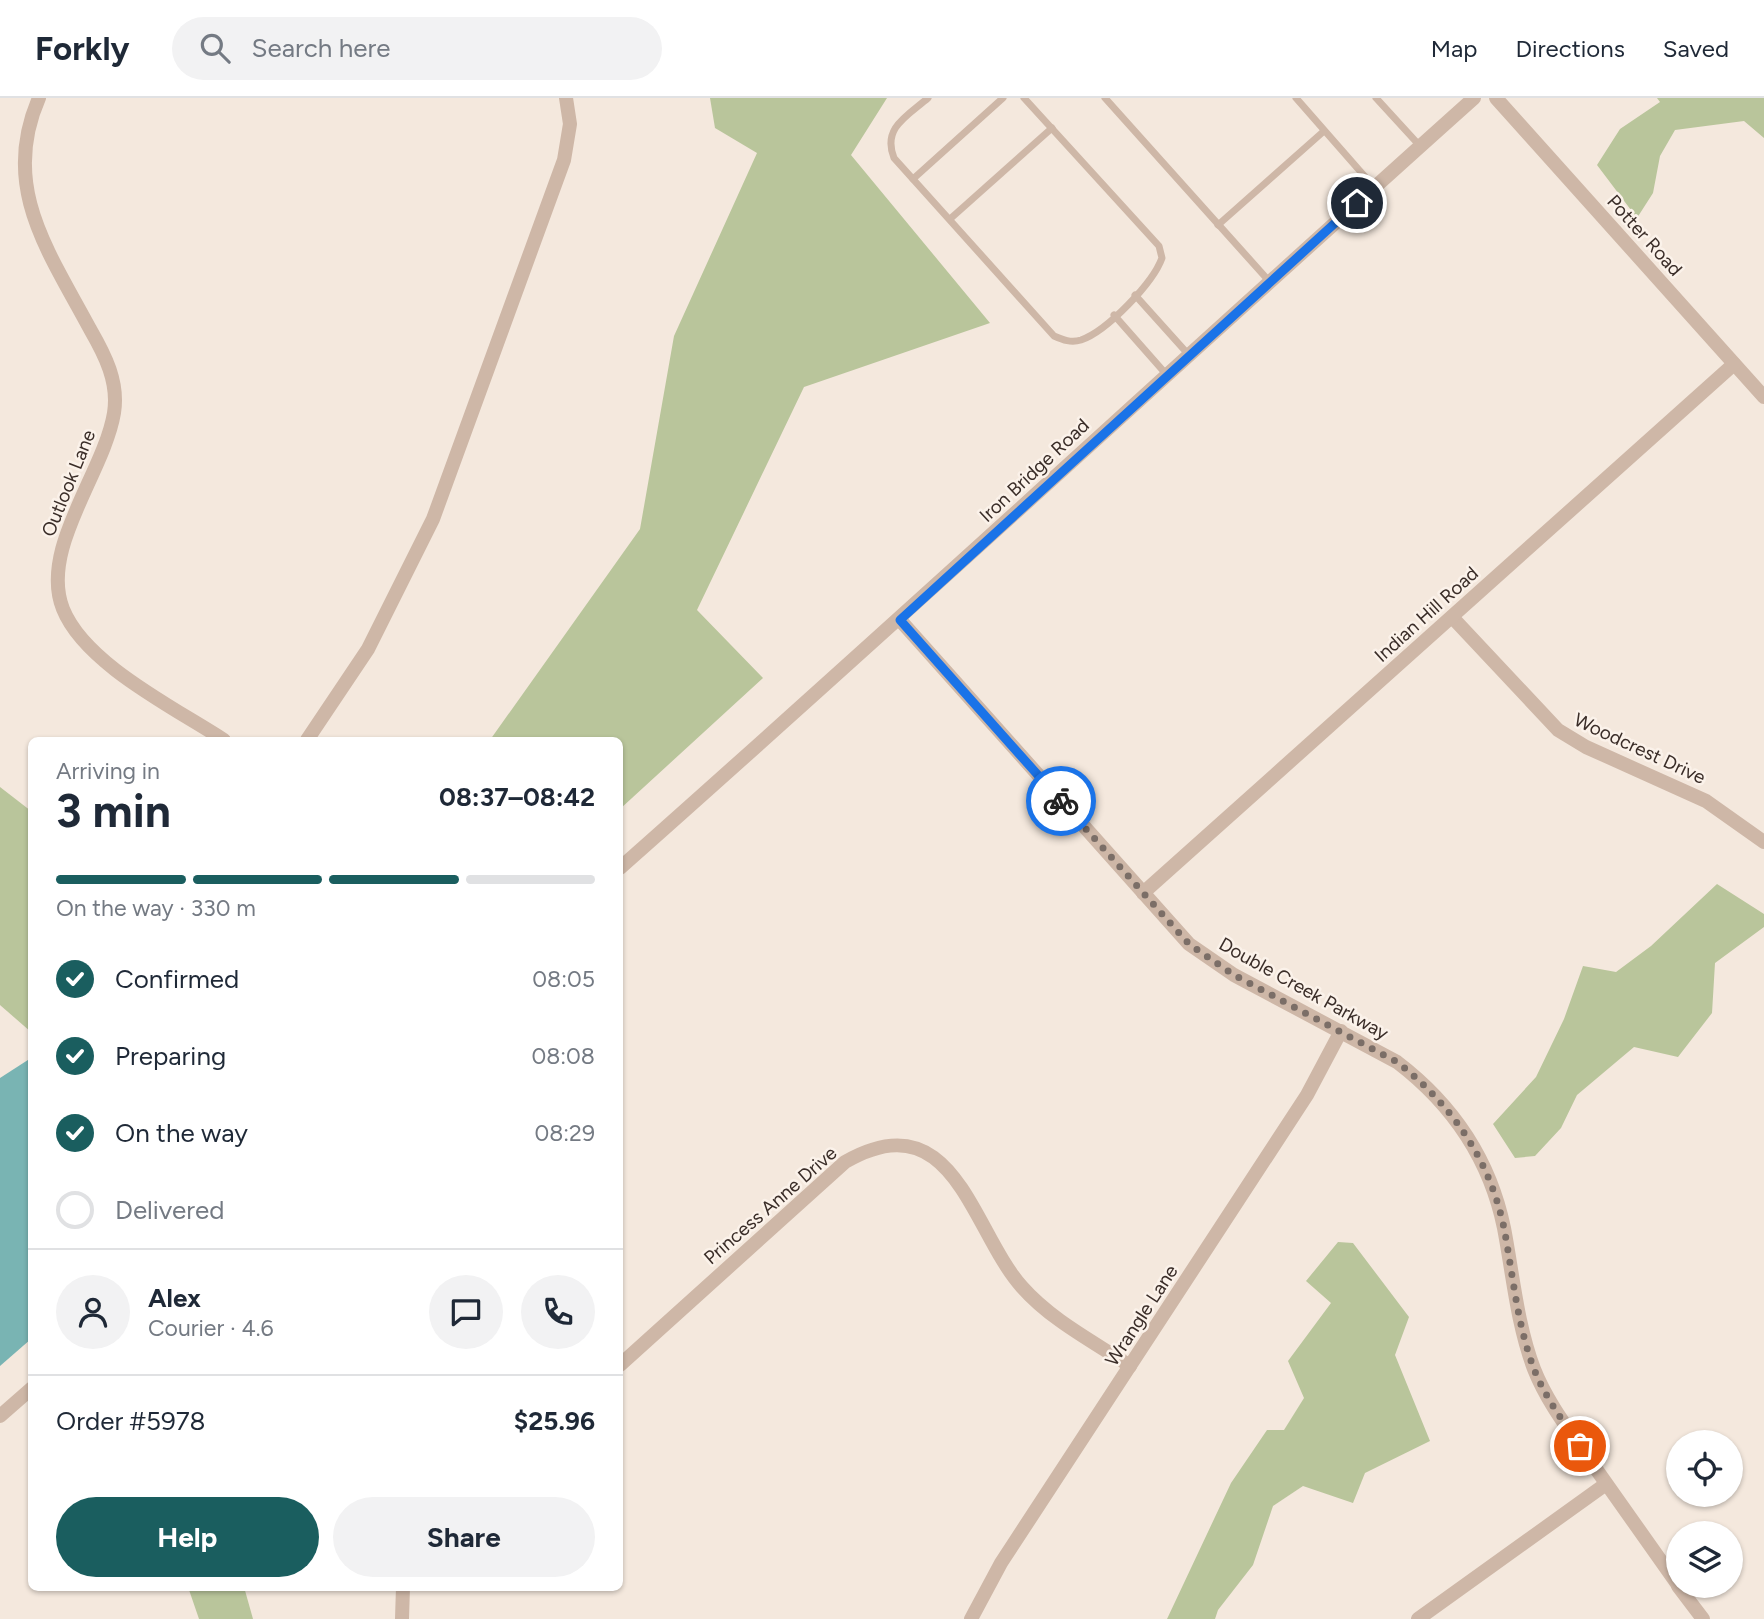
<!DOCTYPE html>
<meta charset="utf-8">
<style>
body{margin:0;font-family:Figtree,sans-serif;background:#f2f2f3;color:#1f2937;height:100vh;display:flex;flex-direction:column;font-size:26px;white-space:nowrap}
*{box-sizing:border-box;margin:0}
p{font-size:23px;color:#747a83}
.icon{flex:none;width:38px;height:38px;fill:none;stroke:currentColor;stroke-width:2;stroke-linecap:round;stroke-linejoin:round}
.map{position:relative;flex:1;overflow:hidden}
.drawer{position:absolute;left:28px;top:639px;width:595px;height:854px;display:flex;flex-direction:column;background:#fff;border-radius:10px;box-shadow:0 2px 5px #0004}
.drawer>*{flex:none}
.fabs{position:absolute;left:1666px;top:1332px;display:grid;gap:14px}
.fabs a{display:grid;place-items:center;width:77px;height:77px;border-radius:50%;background:#fff;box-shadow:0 2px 5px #0004;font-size:35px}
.pin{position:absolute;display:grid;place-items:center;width:60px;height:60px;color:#fff;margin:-30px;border:4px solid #fff;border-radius:50%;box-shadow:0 2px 7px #0007}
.courier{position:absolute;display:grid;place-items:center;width:70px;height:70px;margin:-35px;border:5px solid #1a73e8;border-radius:50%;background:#fff;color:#222;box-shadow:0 2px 9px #0007}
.headline em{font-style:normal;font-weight:700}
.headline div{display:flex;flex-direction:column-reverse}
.headline{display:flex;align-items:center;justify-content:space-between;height:119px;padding:0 28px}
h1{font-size:46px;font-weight:700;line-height:52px}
.bar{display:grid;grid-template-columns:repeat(4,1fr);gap:10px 7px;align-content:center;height:84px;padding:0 28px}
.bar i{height:9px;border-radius:5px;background:#e0e1e3}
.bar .on{background:#1a5e5f}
.bar p{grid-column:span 4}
.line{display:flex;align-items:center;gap:18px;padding:0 28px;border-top:2px solid #e0e1e3}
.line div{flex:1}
.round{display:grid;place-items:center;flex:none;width:74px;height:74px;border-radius:37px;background:#f2f2f3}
ol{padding:0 28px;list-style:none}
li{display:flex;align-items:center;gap:21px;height:77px}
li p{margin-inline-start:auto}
li .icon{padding:7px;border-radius:50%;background:#1a5e5f;color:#fff;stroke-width:4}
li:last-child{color:#747a83}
li i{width:38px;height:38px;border:4px solid #e0e1e3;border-radius:50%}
.action{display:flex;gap:14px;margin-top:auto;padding:14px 28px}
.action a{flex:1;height:80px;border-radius:42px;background:#1a5e5f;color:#fff;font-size:28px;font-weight:700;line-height:80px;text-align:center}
.action a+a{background:#f2f2f3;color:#1f2937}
header{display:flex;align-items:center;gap:42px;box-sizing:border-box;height:98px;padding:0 35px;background:#fff;border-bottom:2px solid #e0e1e3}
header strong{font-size:33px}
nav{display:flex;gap:38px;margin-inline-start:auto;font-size:24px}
.search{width:490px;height:63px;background:#f2f2f3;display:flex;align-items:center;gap:18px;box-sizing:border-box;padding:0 24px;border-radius:38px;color:#747a83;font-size:26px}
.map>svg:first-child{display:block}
</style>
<header>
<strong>Forkly</strong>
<div class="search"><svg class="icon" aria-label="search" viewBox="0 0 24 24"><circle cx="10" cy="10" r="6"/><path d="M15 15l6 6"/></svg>Search here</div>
<nav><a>Map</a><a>Directions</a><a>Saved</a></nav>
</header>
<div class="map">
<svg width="1764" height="1521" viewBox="0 0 1764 1521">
<rect width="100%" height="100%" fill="#f4e8dd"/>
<g fill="#b9c59b">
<polygon points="710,0 887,0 851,57 990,225 804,289 697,512 763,580 620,711 620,642 490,642 640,431 674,238 757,55 715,30"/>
<polygon points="1657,0 1764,0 1764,40 1744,23 1675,32 1660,58 1653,95 1637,120 1597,67 1620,31 1660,4"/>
<polygon points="0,689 31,713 31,934 0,907"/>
<polygon points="1717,786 1764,816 1764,829 1715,865 1712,915 1678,959 1634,949 1577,997 1561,1030 1535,1058 1515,1060 1493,1026 1536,979 1564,921 1583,868 1616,874 1651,848"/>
<polygon points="1338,1144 1353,1145 1409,1219 1395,1257 1430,1343 1365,1375 1353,1405 1303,1388 1273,1408 1253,1467 1218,1512 1215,1521 1167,1521 1231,1385 1267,1332 1284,1332 1304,1300 1288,1263 1331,1205 1306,1183"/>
<polygon points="188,1489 244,1489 253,1521 199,1521"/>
</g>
<polygon fill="#79b4b3" points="31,960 31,1241 0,1268 0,980"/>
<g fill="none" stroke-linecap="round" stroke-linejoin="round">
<g stroke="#ceb7a7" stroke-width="7">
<path d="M 928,0 C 907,18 882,30 894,60 L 1054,238 C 1063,242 1071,245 1081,242 C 1107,233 1153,185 1162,160 L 1159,148 L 1024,0"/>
<polyline points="1105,0 1269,183"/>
<polyline points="1296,0 1374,89"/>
<polyline points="1376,0 1420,48"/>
<polyline points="913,81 1003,0"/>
<polyline points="950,121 1052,30"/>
<polyline points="1218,127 1324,33"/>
<polyline points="1135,197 1188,256"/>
<polyline points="1114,217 1166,276"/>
</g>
<g stroke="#ceb7a7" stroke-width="14">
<path d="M 39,0 C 0,89 49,154 90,231 C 105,257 119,284 114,315 C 104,375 39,451 63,511 C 85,566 175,610 224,642"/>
<polyline points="1496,0 1764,299"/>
<polyline points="1452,519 1558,632 1586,649 1706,703 1764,744"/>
<path d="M 900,522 L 1189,846 L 1234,877 L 1397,964 C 1452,1006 1490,1062 1504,1130 C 1513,1177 1517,1226 1534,1271 C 1547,1304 1569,1332 1589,1361 C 1619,1403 1648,1445 1678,1487"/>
<polyline points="307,642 368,551 433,421 564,62 570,26 566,0"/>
<path d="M 620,770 C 907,516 1188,256 1474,0"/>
<polyline points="1143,795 1734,266"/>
<path d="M 620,1267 L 845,1064 C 954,1001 971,1132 1022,1189 C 1051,1222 1094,1244 1130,1268"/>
<polyline points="0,1318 32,1290"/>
<polyline points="1678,1488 1703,1521"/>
<polyline points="402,1521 403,1489"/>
<polyline points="971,1521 1001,1465 1307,997 1341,933"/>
<polyline points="1418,1521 1606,1386"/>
</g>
</g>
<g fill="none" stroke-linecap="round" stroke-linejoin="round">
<path stroke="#7b6e67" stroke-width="7" stroke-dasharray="0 12.6" d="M 1061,703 L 1189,846 L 1234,877 L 1397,964 C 1452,1007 1490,1062 1504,1130 C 1513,1177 1517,1226 1534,1271 C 1545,1299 1563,1323 1580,1348"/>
<polyline stroke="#1a73e8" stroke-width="9" points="1061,703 900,522 1357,105"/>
</g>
<g text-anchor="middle" stroke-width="5" stroke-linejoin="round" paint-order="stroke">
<g font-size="19" fill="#3a2d28" stroke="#fbf2ea">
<text transform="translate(1645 137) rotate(48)" y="7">Potter Road</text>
<text transform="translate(1034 372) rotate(-43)" y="7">Iron Bridge Road</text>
<text transform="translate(68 385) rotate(-68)" y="7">Outlook Lane</text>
<text transform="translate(1426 516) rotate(-42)" y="7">Indian Hill Road</text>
<text transform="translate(1640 650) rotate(25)" y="7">Woodcrest Drive</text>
<text transform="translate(1304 890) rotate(29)" y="7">Double Creek Parkway</text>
<text transform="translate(770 1107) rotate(-41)" y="7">Princess Anne Drive</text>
<text transform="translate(1141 1217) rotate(-57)" y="7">Wrangle Lane</text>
</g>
</g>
</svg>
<div class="fabs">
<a><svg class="icon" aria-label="locate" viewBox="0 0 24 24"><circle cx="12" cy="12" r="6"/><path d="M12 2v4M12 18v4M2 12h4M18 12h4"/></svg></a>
<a><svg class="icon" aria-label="layers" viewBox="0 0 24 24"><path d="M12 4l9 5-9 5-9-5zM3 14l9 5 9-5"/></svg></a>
</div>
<div class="pin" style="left:1580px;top:1348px;background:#ea580c"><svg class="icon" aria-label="bag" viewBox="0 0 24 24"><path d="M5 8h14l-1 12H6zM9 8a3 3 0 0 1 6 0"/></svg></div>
<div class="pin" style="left:1357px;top:105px;background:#1f2937"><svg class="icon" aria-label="home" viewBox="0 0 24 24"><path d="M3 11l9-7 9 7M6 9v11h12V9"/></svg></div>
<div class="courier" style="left:1061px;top:703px"><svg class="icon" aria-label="bike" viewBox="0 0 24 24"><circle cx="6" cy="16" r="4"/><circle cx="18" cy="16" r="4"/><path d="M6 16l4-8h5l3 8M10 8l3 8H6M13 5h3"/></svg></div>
<section class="drawer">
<div class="headline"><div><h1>3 min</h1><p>Arriving in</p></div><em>08:37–08:42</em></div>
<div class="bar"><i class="on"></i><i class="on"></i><i class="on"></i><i></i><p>On the way · 330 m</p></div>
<ol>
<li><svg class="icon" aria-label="check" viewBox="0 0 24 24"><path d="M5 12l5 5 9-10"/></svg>Confirmed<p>08:05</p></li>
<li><svg class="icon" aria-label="check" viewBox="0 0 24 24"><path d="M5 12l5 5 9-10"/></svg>Preparing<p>08:08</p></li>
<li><svg class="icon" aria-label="check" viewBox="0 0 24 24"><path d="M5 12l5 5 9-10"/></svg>On the way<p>08:29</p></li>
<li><i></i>Delivered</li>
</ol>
<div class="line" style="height:126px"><a class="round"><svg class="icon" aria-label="person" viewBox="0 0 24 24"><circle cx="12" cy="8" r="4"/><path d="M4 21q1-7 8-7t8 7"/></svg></a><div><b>Alex</b><p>Courier · 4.6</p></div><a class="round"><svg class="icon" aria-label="chat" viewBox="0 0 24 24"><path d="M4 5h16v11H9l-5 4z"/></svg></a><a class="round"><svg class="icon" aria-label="phone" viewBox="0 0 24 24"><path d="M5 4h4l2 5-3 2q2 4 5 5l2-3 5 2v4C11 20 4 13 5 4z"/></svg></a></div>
<div class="line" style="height:91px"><div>Order #5978</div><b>$25.96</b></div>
<div class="action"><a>Help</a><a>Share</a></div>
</section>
</div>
